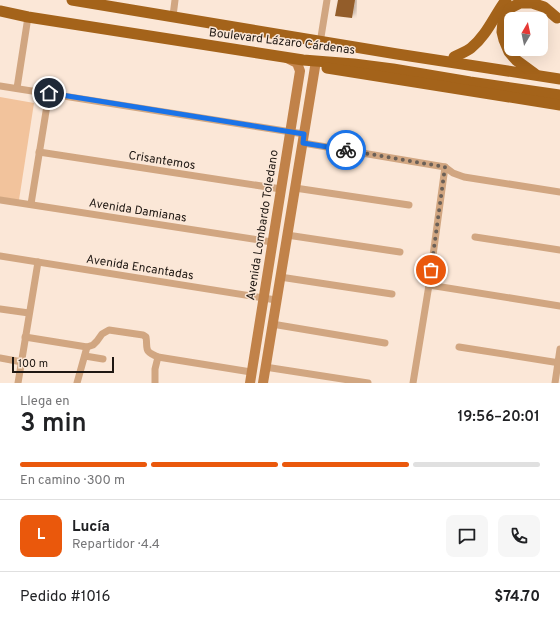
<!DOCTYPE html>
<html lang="es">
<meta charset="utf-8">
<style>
body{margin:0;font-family:Overpass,sans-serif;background:#f6f6f6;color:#202124;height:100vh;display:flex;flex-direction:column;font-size:15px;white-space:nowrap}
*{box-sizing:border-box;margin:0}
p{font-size:13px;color:#757577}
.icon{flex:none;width:22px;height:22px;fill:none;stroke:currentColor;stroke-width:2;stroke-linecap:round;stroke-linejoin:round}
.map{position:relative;height:383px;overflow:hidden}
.drawer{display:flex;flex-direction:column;background:#fff;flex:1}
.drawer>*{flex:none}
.needle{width:26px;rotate:9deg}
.buttons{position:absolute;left:504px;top:12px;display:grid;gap:8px}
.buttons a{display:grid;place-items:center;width:44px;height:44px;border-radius:8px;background:#fff;box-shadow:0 4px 16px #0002;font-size:20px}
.scale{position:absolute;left:12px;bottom:10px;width:102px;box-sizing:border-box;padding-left:4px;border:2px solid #1e1712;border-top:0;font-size:11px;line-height:14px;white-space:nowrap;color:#1e1712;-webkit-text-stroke:3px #fbe7d7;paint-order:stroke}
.pin{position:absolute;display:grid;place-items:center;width:34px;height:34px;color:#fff;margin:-17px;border:2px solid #fff;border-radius:50%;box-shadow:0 1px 4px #0007}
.courier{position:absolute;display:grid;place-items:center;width:40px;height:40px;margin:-20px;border:3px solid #1a73e8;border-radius:50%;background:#fff;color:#222;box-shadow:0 1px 5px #0007}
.summary em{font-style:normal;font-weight:600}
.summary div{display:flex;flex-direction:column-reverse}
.summary{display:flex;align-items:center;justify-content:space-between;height:68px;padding:0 20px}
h1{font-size:26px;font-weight:600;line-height:30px}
.bar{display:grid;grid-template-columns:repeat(4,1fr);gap:6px 4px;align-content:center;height:48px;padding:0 20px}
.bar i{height:5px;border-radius:3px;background:#e0e0e0}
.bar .active{background:#ea580c}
.bar p{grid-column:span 4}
.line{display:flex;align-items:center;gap:10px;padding:0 20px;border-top:1px solid #e0e0e0}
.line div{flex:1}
.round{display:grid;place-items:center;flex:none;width:42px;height:42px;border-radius:8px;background:#f6f6f6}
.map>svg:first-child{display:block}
</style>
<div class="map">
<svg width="560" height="383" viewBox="0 0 560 383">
<defs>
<filter id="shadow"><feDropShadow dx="3" dy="-3" stdDeviation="2" flood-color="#0004"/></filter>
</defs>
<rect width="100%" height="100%" fill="#fbe7d7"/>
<polygon fill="#f2c39c" points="0,97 34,103 19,200 0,197"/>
<polygon fill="#935d29" filter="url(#shadow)" points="338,0 355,0 352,18 335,16"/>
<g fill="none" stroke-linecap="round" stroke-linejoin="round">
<g stroke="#d1a681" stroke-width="7">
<polyline points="173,16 175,0"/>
<polyline points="321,37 327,0"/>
<polyline points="0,86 304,134"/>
<polyline points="17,88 28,17"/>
<polyline points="303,143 445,167 453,173 464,177 560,192"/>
<polyline points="39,152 281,189"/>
<polyline points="295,188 409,205"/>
<polyline points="0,200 272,242"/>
<polyline points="31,204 49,93"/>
<polyline points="287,235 400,252"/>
<polyline points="475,237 560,250"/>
<polyline points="0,256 276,300"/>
<polyline points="280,277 392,294"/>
<polyline points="429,285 560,306"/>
<polyline points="0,309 29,313"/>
<polyline points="272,324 385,343"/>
<path d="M 25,337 L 87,347 L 93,345 L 97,341 L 102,334 L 109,330 L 143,335 L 146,337 C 148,349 143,351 158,357 L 251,372"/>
<polyline points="459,347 560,363"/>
<polyline points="85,356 103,359"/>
<polyline points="0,358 22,362"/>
<polyline points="265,367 368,383"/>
<polyline points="18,383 38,262"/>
<polyline points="77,383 87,347"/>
<polyline points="155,383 155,369 158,357"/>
<polyline points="413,383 429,285 445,167"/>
<polyline points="555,383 560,349"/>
</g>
<g stroke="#c18249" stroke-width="10">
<polyline points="250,383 300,71 297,63 287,58"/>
<polyline points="263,383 315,67"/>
</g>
<g stroke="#a4631a" stroke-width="11">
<polyline points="72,0 397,54 560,79"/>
<polyline points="0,11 28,17 303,60 354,64 393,69 470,82 560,95"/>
<path d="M 454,57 C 459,54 466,52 471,48 C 487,35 494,16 506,0"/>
<polyline points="327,68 560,105"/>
<polyline points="535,74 516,60 509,52 504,40 502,32 503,21 510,8 520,3 532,3 544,7 557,18"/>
</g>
</g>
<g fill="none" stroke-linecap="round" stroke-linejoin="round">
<polyline stroke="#6b6057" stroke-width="4" stroke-dasharray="0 7.2" points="346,150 445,167 431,270"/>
<polyline stroke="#1a73e8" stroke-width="5" points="49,93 304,134 303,143 346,150"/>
</g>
<g text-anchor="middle" stroke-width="3" stroke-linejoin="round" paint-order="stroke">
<g font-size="12" fill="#1e1712" stroke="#fbe7d7">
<text transform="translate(282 41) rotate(7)" y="4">Boulevard Lázaro Cárdenas</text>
<text transform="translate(162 160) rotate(9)" y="4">Crisantemos</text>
<text transform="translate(138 210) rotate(9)" y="4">Avenida Damianas</text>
<text transform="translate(262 225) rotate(-81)" y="4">Avenida Lombardo Toledano</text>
<text transform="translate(140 267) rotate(9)" y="4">Avenida Encantadas</text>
</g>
</g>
</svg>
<div class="buttons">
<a><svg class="needle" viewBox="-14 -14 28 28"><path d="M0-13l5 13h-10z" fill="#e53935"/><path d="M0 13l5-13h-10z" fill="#757577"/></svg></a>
</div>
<div class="scale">100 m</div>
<div class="pin" style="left:431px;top:270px;background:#ea580c"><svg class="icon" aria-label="bag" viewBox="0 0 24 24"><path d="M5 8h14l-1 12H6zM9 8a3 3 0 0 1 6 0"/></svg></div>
<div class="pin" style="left:49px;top:93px;background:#1f2937"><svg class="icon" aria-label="home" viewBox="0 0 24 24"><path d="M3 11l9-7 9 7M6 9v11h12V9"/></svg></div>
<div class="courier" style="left:346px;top:150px"><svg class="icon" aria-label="bike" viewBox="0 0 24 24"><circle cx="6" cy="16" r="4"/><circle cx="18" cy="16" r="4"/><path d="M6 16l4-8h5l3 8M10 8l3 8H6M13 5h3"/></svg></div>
</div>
<section class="drawer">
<div class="summary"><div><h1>3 min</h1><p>Llega en</p></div><em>19:56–20:01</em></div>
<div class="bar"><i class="active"></i><i class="active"></i><i class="active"></i><i></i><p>En camino · 300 m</p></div>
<div class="line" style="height:72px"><b class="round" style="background:#ea580c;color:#fff">L</b><div><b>Lucía</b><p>Repartidor · 4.4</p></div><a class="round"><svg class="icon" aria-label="chat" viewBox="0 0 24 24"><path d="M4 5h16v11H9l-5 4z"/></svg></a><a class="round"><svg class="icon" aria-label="phone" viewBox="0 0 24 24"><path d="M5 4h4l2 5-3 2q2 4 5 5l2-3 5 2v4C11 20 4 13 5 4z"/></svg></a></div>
<div class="line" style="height:52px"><div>Pedido #1016</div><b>$74.70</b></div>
</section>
